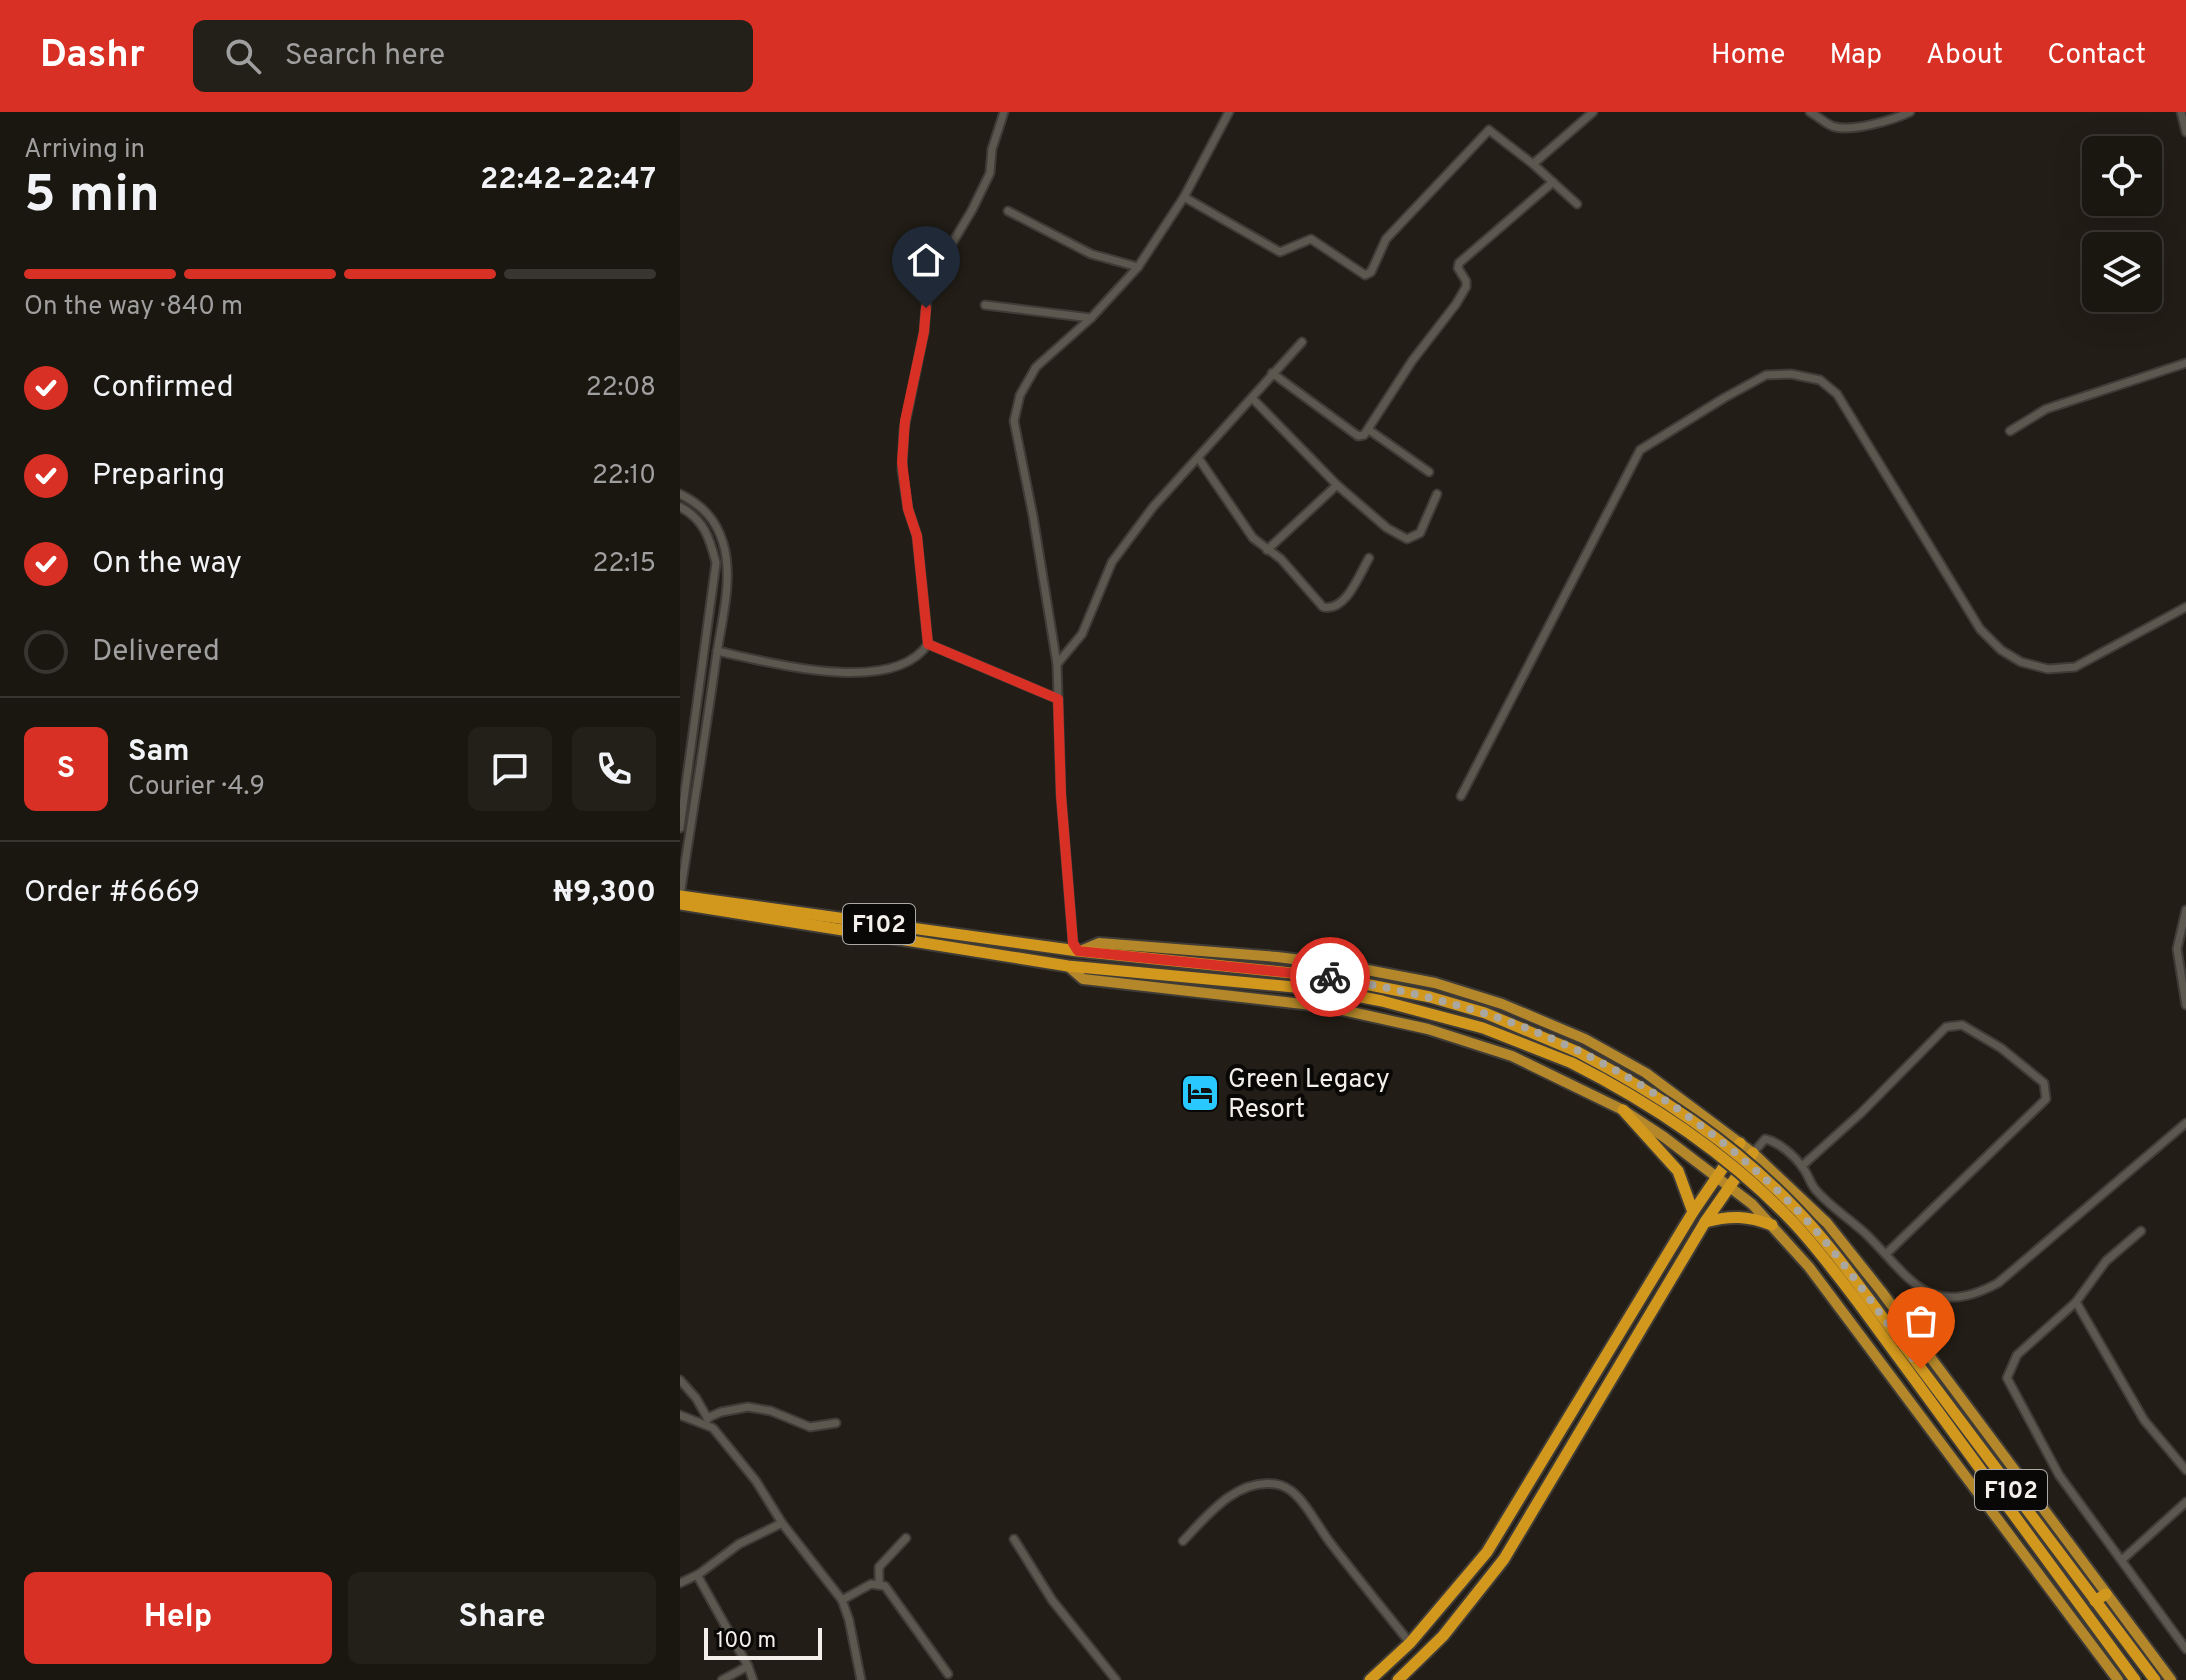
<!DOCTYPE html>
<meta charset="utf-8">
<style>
body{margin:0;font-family:Overpass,sans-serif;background:#231f19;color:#f1f3f6;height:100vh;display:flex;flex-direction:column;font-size:30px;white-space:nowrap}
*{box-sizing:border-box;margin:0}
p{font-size:26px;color:#9f9f9f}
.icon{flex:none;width:44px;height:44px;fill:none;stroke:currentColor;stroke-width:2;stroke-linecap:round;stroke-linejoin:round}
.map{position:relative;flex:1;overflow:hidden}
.side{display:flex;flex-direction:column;background:#1a1610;width:680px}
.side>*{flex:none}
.controls{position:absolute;left:1402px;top:24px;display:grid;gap:16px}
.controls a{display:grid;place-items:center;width:80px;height:80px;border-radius:12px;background:#1a1610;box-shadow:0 8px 32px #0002,0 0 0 2px #383530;font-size:40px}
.scale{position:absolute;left:24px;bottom:20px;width:118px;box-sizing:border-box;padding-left:8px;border:4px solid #f3efea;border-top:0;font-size:22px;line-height:28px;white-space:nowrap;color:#f3efea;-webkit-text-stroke:6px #0a0806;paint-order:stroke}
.pin{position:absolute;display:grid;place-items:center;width:68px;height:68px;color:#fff;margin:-82px -34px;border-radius:50% 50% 50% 0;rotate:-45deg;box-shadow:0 0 8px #0007}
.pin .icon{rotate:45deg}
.courier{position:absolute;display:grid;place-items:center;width:80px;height:80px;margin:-40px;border:6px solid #d93025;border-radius:50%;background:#fff;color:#222;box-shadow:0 2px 10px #0007}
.overview em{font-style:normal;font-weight:700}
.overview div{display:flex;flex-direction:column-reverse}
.overview{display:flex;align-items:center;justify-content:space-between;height:136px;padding:0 24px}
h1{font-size:52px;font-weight:700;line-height:60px}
.bar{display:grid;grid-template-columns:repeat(4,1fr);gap:12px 8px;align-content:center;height:96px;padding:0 24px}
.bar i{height:10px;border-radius:6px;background:#383530}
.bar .active{background:#d93025}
.bar p{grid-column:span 4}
.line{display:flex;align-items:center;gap:20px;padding:0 24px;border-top:2px solid #383530}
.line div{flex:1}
.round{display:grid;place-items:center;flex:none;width:84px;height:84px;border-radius:12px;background:#231f19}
ol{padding:0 24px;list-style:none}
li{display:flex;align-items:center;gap:24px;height:88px}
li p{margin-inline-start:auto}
li .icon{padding:8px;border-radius:50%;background:#d93025;color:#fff;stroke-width:4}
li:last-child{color:#9f9f9f}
li i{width:44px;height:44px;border:4px solid #383530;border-radius:50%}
.cta{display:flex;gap:16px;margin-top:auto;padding:16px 24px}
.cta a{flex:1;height:92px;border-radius:12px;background:#d93025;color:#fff;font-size:32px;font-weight:700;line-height:92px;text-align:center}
.cta a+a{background:#231f19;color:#f1f3f6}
header{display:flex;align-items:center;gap:48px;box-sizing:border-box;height:112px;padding:0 40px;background:#d93025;color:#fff}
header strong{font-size:38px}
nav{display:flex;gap:44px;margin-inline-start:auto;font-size:28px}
.search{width:560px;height:72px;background:#231f19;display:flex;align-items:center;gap:20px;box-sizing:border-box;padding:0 28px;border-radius:12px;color:#9f9f9f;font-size:30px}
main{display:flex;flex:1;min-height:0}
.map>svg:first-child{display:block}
</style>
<header>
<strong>Dashr</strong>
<div class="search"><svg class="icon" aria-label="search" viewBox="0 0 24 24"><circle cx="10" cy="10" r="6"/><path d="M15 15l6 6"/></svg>Search here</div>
<nav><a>Home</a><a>Map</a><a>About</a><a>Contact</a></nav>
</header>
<main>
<section class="side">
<div class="overview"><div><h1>5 min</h1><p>Arriving in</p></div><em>22:42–22:47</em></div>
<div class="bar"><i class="active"></i><i class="active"></i><i class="active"></i><i></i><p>On the way · 840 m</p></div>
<ol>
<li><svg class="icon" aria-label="check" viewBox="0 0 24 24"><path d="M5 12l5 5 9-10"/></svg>Confirmed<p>22:08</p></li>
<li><svg class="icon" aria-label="check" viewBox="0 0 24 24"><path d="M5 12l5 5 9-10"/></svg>Preparing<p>22:10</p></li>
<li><svg class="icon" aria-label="check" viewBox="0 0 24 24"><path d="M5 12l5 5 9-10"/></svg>On the way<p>22:15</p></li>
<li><i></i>Delivered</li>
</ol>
<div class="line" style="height:144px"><b class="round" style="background:#d93025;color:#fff">S</b><div><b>Sam</b><p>Courier · 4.9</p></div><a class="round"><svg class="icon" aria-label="chat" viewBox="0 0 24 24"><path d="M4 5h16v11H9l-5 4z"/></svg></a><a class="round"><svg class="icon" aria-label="phone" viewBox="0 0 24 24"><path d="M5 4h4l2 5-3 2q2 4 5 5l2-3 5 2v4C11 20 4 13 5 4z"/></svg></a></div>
<div class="line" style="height:104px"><div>Order #6669</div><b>₦9,300</b></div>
<div class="cta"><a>Help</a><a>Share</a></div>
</section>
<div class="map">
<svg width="1506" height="1568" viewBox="0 0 1506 1568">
<rect width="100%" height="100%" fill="#221d16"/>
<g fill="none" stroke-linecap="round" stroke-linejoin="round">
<g stroke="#3f3b36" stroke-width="11">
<g id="minor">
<path d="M 1130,0 C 1137,4 1145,11 1152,14 C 1170,21 1213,8 1230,0"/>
<polyline points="1501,0 1506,20"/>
<polyline points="504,85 600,140 631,127 685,163 691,160 706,127 809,18 853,52"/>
<polyline points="897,92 853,52 913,0"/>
<polyline points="328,99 411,142 458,155"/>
<polyline points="305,193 411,206"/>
<polyline points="592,261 678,324 684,323 732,249 776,192 786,175 786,169 778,156 779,151 873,70"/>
<polyline points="572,286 657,373"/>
<polyline points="689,318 749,360"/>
<polyline points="1330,319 1366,297 1506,251"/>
<path d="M 519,347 L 573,426 L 601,447 L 643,495 C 666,500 679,463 689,446"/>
<path d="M 0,382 C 22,393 36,407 43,431 C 54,466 41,511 36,547 C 25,626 12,705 0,784"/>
<path d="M 0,395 C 24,407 30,427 36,451 L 0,716"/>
<polyline points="587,438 657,373 707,416 727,427 740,421 757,382"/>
<polyline points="248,532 378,587"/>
<path d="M 37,539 C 89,550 212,585 248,532 L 237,424 L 228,397 L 222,358 L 224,317 L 244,220 L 248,172 L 292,98 L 310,61 L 312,37 L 324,0"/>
<polyline points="377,552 402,522 432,450 473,395 622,230"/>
<polyline points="781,684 960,338 1044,286 1086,263 1111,262 1140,268 1157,282 1300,517 1321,538 1341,550 1368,557 1395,555 1506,495"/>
<polyline points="1506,798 1497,837 1506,893"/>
<polyline points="398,839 393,831 381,683 377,552 353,404 334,309 340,283 356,255 411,206 458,155 504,85 549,0"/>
<path d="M 1073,1041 L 1085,1027 C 1099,1030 1115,1044 1123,1056 C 1128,1062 1130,1071 1135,1077 C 1149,1094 1170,1107 1186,1122 C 1230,1165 1248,1209 1318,1171 L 1506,1011"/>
<polyline points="1122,1054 1181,1001 1266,915 1282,913 1321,936 1364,971 1366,987 1206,1142"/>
<polyline points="1461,1119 1426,1149 1396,1190 1337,1243 1327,1266 1379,1363 1506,1537"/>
<polyline points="1396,1190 1464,1308 1506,1358"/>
<polyline points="0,1268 16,1286 28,1307"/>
<polyline points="0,1303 33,1316 76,1369 102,1411"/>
<polyline points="27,1306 41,1300 68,1295 91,1299 130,1315 156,1311"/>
<polyline points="334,1427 372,1488 436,1568"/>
<path d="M 503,1429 C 527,1404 555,1367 595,1372 C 603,1373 610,1377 616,1383 C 629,1396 638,1414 649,1429 C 675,1463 703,1497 730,1531"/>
<polyline points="1443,1447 1506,1390"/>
<polyline points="17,1463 68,1554 73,1568"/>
<polyline points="0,1471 19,1462 59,1432 102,1411 162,1488 169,1508 181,1568"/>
<polyline points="199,1471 199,1455 226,1426"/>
<polyline points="162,1488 191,1472 205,1474 268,1562"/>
<polyline points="42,1568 68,1554"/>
</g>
</g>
<g stroke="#3f3b36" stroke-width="14">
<g id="primary">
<polyline points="400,839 419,831 597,845 661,853 755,871 822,892 905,927 966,961 1073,1041 1147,1111 1201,1179 1491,1568"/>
<polyline points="388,854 403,867 649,895 748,917 832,944 943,998 984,1025 1072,1092 1129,1155 1438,1568"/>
</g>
</g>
<g stroke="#3f3b36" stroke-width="15">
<g id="trunk">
<polyline points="0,784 398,839 650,865 750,885 805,901 898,940"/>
<polyline points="0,792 388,854 646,878 702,889 803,916 892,951"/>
<polyline points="943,998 998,1059 1013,1100"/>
<path d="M 1025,1110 C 1051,1103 1068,1104 1092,1113"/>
<polyline points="1189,1187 1475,1568"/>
<polyline points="1180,1193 1455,1568"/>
<polyline points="1415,1489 1426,1482"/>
<polyline points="690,1568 730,1531 807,1440 1013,1100 1060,1031"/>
<polyline points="718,1568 763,1524 824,1447 1025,1110 1073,1041"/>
</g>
</g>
<use href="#minor" stroke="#5c574f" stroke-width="7"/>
<use href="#primary" stroke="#b4882a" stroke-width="10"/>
<use href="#trunk" stroke="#d2981e" stroke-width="11"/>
<g stroke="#3f3b36" stroke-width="15" stroke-linecap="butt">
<g id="trunk-bridge">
<path d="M 898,940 C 978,982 1053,1031 1116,1097 C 1143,1125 1166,1156 1189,1187"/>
<path d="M 892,951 C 973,992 1048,1042 1111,1108 C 1136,1134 1158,1164 1180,1193"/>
</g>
</g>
<use href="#trunk-bridge" stroke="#d2981e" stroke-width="11"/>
</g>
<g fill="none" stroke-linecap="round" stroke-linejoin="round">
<path stroke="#aaa6a0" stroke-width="8" stroke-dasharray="0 14.4" d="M 650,865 C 702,874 753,885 803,901 C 919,937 1029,1008 1114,1095 C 1162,1144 1200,1203 1241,1257"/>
<polyline stroke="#d93025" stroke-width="10" points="246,196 244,220 225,309 222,350 228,397 237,424 248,532 378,587 381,683 393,831 398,839 650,865"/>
</g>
<defs>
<g id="hotel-square" transform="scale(2)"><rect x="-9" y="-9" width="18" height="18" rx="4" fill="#29c8ff" stroke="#0a0806"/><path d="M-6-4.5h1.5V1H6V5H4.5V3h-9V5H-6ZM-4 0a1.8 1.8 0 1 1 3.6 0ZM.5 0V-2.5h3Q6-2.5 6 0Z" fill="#111"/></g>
</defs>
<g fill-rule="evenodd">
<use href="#hotel-square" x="520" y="981"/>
</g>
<g text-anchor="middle" stroke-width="8" stroke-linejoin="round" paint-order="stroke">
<g fill="#0a0806" stroke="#adaaa6" stroke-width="2">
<rect x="163" y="792" width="72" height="40" rx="6"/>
<rect x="1295" y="1358" width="72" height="40" rx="6"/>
</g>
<g font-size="24" font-weight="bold" fill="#f3efea">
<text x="199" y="820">F102</text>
<text x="1331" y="1386">F102</text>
</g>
<g font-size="26" fill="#f3efea" stroke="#0a0806" text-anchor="start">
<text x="548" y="975">Green Legacy<tspan x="548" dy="30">Resort</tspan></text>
</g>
</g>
</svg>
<div class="controls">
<a><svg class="icon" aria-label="locate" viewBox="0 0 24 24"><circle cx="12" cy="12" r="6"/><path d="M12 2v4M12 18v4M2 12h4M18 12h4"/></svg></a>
<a><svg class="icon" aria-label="layers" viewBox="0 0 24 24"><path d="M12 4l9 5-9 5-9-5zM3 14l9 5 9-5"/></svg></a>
</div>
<div class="scale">100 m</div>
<div class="pin" style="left:1241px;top:1257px;background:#ea580c"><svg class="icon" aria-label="bag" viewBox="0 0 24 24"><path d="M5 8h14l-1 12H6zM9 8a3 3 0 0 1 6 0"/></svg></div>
<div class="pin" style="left:246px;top:196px;background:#1f2937"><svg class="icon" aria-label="home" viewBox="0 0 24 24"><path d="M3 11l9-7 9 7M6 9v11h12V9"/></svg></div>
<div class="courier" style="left:650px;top:865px"><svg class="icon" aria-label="bike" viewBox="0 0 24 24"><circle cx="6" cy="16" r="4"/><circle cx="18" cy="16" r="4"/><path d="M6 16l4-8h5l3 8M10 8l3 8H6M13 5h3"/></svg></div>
</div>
</main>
